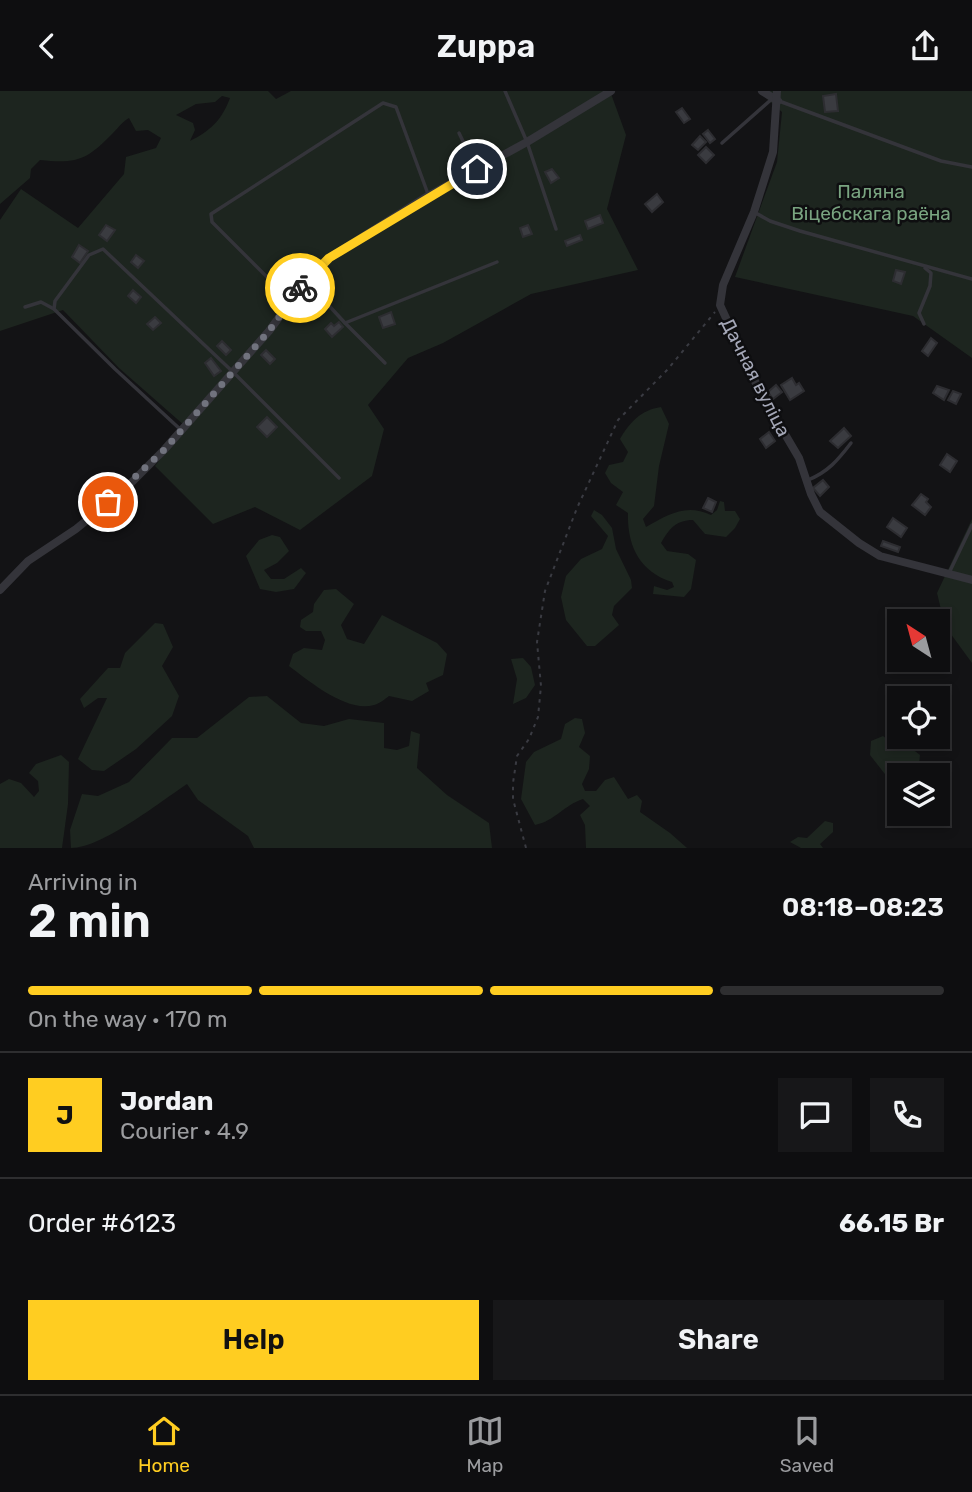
<!DOCTYPE html>
<meta charset="utf-8">
<style>
body{margin:0;font-family:Rubik,sans-serif;background:#171719;color:#f1f3f6;height:100vh;display:flex;flex-direction:column;font-size:26px;white-space:nowrap}
*{box-sizing:border-box;margin:0}
p{font-size:23px;color:#9b9c9f}
.icon{flex:none;width:38px;height:38px;fill:none;stroke:currentColor;stroke-width:2;stroke-linecap:round;stroke-linejoin:round}
.map{position:relative;height:757px;overflow:hidden}
.panel{display:flex;flex-direction:column;background:#0e0e10;flex:1}
.panel>*{flex:none}
.needle{width:46px;rotate:324deg}
.fabs{position:absolute;left:887px;top:518px;display:grid;gap:14px}
.fabs a{display:grid;place-items:center;width:63px;height:63px;border-radius:0px;background:#0e0e10;box-shadow:0 4px 10px #0003,0 0 0 2px #2e2e30;font-size:35px}
.pin{position:absolute;display:grid;place-items:center;width:60px;height:60px;color:#fff;margin:-30px;border:4px solid #fff;border-radius:50%;box-shadow:0 2px 7px #0007}
.courier{position:absolute;display:grid;place-items:center;width:70px;height:70px;margin:-35px;border:5px solid #ffcd21;border-radius:50%;background:#fff;color:#222;box-shadow:0 2px 9px #0007}
.summary em{font-style:normal;font-weight:600}
.summary div{display:flex;flex-direction:column-reverse}
.summary{display:flex;align-items:center;justify-content:space-between;height:119px;padding:0 28px}
h1{font-size:46px;font-weight:600;line-height:52px}
.bar{display:grid;grid-template-columns:repeat(4,1fr);gap:10px 7px;align-content:center;height:84px;padding:0 28px}
.bar i{height:9px;border-radius:5px;background:#2e2e30}
.bar .current{background:#ffcd21}
.bar p{grid-column:span 4}
.line{display:flex;align-items:center;gap:18px;padding:0 28px;border-top:2px solid #2e2e30}
.line div{flex:1}
.round{display:grid;place-items:center;flex:none;width:74px;height:74px;border-radius:0px;background:#171719}
.action{display:flex;gap:14px;margin-top:auto;padding:14px 28px}
.action a{flex:1;height:80px;border-radius:0px;background:#ffcd21;color:#111;font-size:28px;font-weight:600;line-height:80px;text-align:center}
.action a+a{background:#171719;color:#f1f3f6}
header{display:flex;justify-content:space-between;align-items:center;height:91px;padding:0 28px;background:#0e0e10;font-size:32px;font-weight:600}
.tab-bar{display:flex;justify-content:space-around;align-items:center;height:98px;border-top:2px solid #2e2e30;background:#0e0e10;font-size:19px;color:#9b9c9f}
.tab-bar a{display:grid;justify-items:center;gap:4px}
.tab-bar .current{color:#ffcd21}
.map>svg:first-child{display:block}
</style>
<header><svg class="icon" aria-label="back" viewBox="0 0 24 24"><path d="M15 5l-7 7 7 7"/></svg>Zuppa<svg class="icon" aria-label="share" viewBox="0 0 24 24"><path d="M12 15V3M7 8l5-5 5 5M5 13v7h14v-7"/></svg></header>
<div class="map">
<svg width="972" height="757" viewBox="0 0 972 757">
<rect width="100%" height="100%" fill="#131315"/>
<g fill="#1d251f" fill-rule="evenodd">
<path d="M 0,0 L 268,0 L 276,8 L 291,0 L 610,0 L 626,44 L 607,118 L 638,179 L 531,203 L 443,252 L 408,267 L 368,314 L 384,338 L 372,385 L 300,439 L 255,416 L 213,433 L 155,375 L 185,335 L 119,277 L 63,219 L 0,240 L 0,129 L 21,98 L 78,137 L 124,83 L 126,66 L 156,57 L 161,47 L 148,39 L 136,40 L 129,27 C 122,31 119,36 113,42 C 87,69 77,73 40,69 L 31,78 L 30,87 L 0,113 ZM 222,5 L 230,7 C 222,29 210,40 190,50 L 195,39 L 193,32 L 176,24 L 196,13 L 215,11 Z"/>
<polygon points="758,0 972,0 972,267 913,225 735,186 777,71 782,21"/>
<path d="M 661,316 L 669,333 L 659,375 L 654,415 L 643,428 L 646,436 C 668,424 685,412 711,424 L 717,419 L 720,410 L 724,411 L 725,420 L 735,420 L 740,428 L 735,437 L 726,446 L 705,443 L 693,429 C 676,429 669,438 661,452 L 667,460 L 688,463 L 696,469 L 691,498 L 684,506 L 653,503 L 654,495 L 667,499 L 674,496 L 672,491 C 640,481 627,455 628,422 L 616,414 L 623,401 L 611,392 L 605,382 L 609,374 L 623,371 L 628,361 L 620,348 C 630,331 641,319 661,316 Z"/>
<polygon points="594,419 602,424 612,437 616,458 631,489 632,497 614,515 612,524 619,534 595,555 587,555 566,529 561,506 566,485 581,468 602,458 608,445 591,425"/>
<polygon points="972,428 972,572 945,535 937,502"/>
<polygon points="272,444 280,446 289,460 277,472 264,479 271,488 284,488 301,477 306,482 294,498 276,501 260,498 246,465 259,449"/>
<path d="M 336,498 L 354,513 L 341,534 L 347,548 L 364,553 L 382,524 L 437,552 L 447,563 L 443,584 L 426,592 L 429,600 L 412,610 L 389,605 C 385,608 379,613 374,614 C 347,622 309,590 289,575 L 293,563 L 304,557 L 322,559 L 325,549 L 321,540 L 306,540 L 300,536 L 301,529 L 313,521 L 314,513 L 324,499 Z"/>
<polygon points="155,532 163,533 173,556 162,575 179,605 172,625 136,658 104,680 92,679 78,668 107,607 98,607 84,617 80,608 108,577 120,577 125,562"/>
<polygon points="523,567 531,576 535,594 526,607 513,613 517,588 511,568"/>
<path d="M 267,605 L 301,632 L 324,635 L 349,628 L 384,632 L 384,657 L 397,659 L 409,655 L 411,640 L 420,643 L 417,677 L 447,704 L 489,732 L 492,757 L 254,757 L 248,745 L 198,709 L 187,693 C 160,711 102,757 71,757 L 70,739 L 82,703 L 98,705 L 129,691 L 172,647 L 197,647 L 249,606 Z"/>
<path d="M 575,627 L 582,628 L 585,642 L 579,656 L 590,665 L 589,678 L 582,693 L 585,700 L 596,700 L 605,689 L 614,686 L 628,708 L 637,704 L 642,710 L 640,721 L 670,742 L 687,757 L 586,757 L 585,734 L 580,724 L 590,715 L 583,708 C 564,714 555,730 535,734 L 521,708 L 526,671 L 534,661 L 561,648 L 565,633 Z"/>
<polygon points="883,645 897,656 907,654 920,664 919,674 907,684 888,687 870,664 871,650"/>
<polygon points="61,664 69,671 68,713 62,757 0,757 0,693 9,688 21,692 34,706 39,700 38,690 29,682 36,673"/>
<polygon points="825,730 833,732 833,741 820,753 823,757 801,757 790,751 798,746 807,747"/>
</g>
<g fill="#3a3b40" stroke="#2d2d31" stroke-width="2">
<polygon points="836,3 838,20 825,21 823,5"/>
<polygon points="682,17 690,28 684,32 676,21"/>
<polygon points="708,39 715,48 710,52 703,43"/>
<polygon points="700,45 706,51 698,59 692,54"/>
<polygon points="706,56 714,64 706,72 698,64"/>
<polygon points="552,78 559,87 551,92 545,81"/>
<polygon points="657,103 663,111 652,121 645,113"/>
<polygon points="600,124 603,132 588,138 585,130"/>
<polygon points="106,134 115,139 107,150 99,144"/>
<polygon points="528,134 532,143 523,146 520,137"/>
<polygon points="580,144 582,149 567,155 565,150"/>
<polygon points="79,154 88,160 80,172 72,166"/>
<polygon points="136,164 144,170 138,177 131,171"/>
<polygon points="896,179 905,181 901,193 893,190"/>
<polygon points="133,199 141,206 136,212 128,205"/>
<polygon points="391,221 395,233 383,237 379,226"/>
<polygon points="155,226 161,232 153,239 147,233"/>
<polygon points="339,231 343,236 332,246 325,238 331,232 334,235"/>
<polygon points="931,247 937,252 928,265 922,260"/>
<polygon points="222,250 231,259 226,264 217,255"/>
<polygon points="266,259 275,268 270,273 261,264"/>
<polygon points="211,267 221,280 214,285 205,272"/>
<polygon points="792,287 796,294 799,292 804,300 790,309 781,294"/>
<polygon points="776,294 782,301 773,308 768,301"/>
<polygon points="937,295 949,299 944,309 933,302"/>
<polygon points="953,300 961,303 956,313 948,309"/>
<polygon points="267,326 277,336 267,346 257,336"/>
<polygon points="844,337 851,345 838,357 830,350"/>
<polygon points="769,341 775,350 766,357 760,348"/>
<polygon points="947,363 957,370 950,381 940,374"/>
<polygon points="823,389 829,396 820,405 813,397"/>
<polygon points="921,403 928,408 926,411 931,416 925,424 912,414"/>
<polygon points="708,407 716,411 712,421 703,417"/>
<polygon points="893,427 907,437 901,446 887,436"/>
<polygon points="883,450 900,456 898,461 881,455"/>
</g>
<g fill="none" stroke-linecap="round" stroke-linejoin="round">
<polyline stroke="#3a3b42" stroke-width="2" stroke-dasharray="3.5 5" stroke-linecap="butt" points="526,757 513,708 513,692 517,665 529,648 538,626 541,595 537,551 545,500 577,417 618,329 668,278 715,221"/>
<g stroke="#34343a" stroke-width="3.5">
<polyline points="505,0 527,51 556,138"/>
<polyline points="779,10 941,70 972,76"/>
<polyline points="459,42 476,77"/>
<polyline points="722,52 773,7"/>
<polyline points="754,121 770,130 800,140 972,188"/>
<polyline points="301,192 283,198 274,193 212,131 211,123 383,12 396,16 428,103"/>
<polyline points="308,192 345,232 497,171"/>
<polyline points="25,216 41,211 54,218"/>
<polyline points="345,232 385,272"/>
<polyline points="924,233 919,222 930,195 931,182 925,177"/>
<polyline points="181,339 115,278 54,218 55,210 89,164 103,158 233,281 339,387"/>
<path d="M 808,389 C 828,381 838,369 851,352"/>
<polyline points="949,482 972,434"/>
</g>
<g stroke="#34343a" stroke-width="8">
<polyline points="762,0 778,10"/>
<polyline points="777,0 773,61 754,121 723,194 720,214 759,299 799,367 811,403 820,421 859,452 880,465 972,489"/>
<polyline points="0,499 28,470 76,438 125,398 164,359 269,240 306,190 329,167 428,105 527,51 611,0"/>
</g>
</g>
<g fill="none" stroke-linecap="round" stroke-linejoin="round">
<polyline stroke="#71737e" stroke-width="7" stroke-dasharray="0 12.6" points="108,411 164,359 269,240 300,197"/>
<polyline stroke="#ffcd21" stroke-width="9" points="300,197 329,167 477,78"/>
</g>
<g text-anchor="middle" stroke-width="5" stroke-linejoin="round" paint-order="stroke">
<g font-size="19" fill="#79a480" stroke="#0e0e10">
<text x="871" y="107">Паляна<tspan x="871" dy="22">Віцебскага раёна</tspan></text>
</g>
<g font-size="19" fill="#a4a7b7" stroke="#0e0e10">
<text transform="translate(756 286) rotate(63)" y="7">Дачная вуліца</text>
</g>
</g>
</svg>
<div class="fabs">
<a><svg class="needle" viewBox="-14 -14 28 28"><path d="M0-13l5 13h-10z" fill="#e53935"/><path d="M0 13l5-13h-10z" fill="#9b9c9f"/></svg></a>
<a><svg class="icon" aria-label="locate" viewBox="0 0 24 24"><circle cx="12" cy="12" r="6"/><path d="M12 2v4M12 18v4M2 12h4M18 12h4"/></svg></a>
<a><svg class="icon" aria-label="layers" viewBox="0 0 24 24"><path d="M12 4l9 5-9 5-9-5zM3 14l9 5 9-5"/></svg></a>
</div>
<div class="pin" style="left:108px;top:411px;background:#ea580c"><svg class="icon" aria-label="bag" viewBox="0 0 24 24"><path d="M5 8h14l-1 12H6zM9 8a3 3 0 0 1 6 0"/></svg></div>
<div class="pin" style="left:477px;top:78px;background:#1f2937"><svg class="icon" aria-label="home" viewBox="0 0 24 24"><path d="M3 11l9-7 9 7M6 9v11h12V9"/></svg></div>
<div class="courier" style="left:300px;top:197px"><svg class="icon" aria-label="bike" viewBox="0 0 24 24"><circle cx="6" cy="16" r="4"/><circle cx="18" cy="16" r="4"/><path d="M6 16l4-8h5l3 8M10 8l3 8H6M13 5h3"/></svg></div>
</div>
<section class="panel">
<div class="summary"><div><h1>2 min</h1><p>Arriving in</p></div><em>08:18–08:23</em></div>
<div class="bar"><i class="current"></i><i class="current"></i><i class="current"></i><i></i><p>On the way · 170 m</p></div>
<div class="line" style="height:126px"><b class="round" style="background:#ffcd21;color:#111">J</b><div><b>Jordan</b><p>Courier · 4.9</p></div><a class="round"><svg class="icon" aria-label="chat" viewBox="0 0 24 24"><path d="M4 5h16v11H9l-5 4z"/></svg></a><a class="round"><svg class="icon" aria-label="phone" viewBox="0 0 24 24"><path d="M5 4h4l2 5-3 2q2 4 5 5l2-3 5 2v4C11 20 4 13 5 4z"/></svg></a></div>
<div class="line" style="height:91px"><div>Order #6123</div><b>66.15 Br</b></div>
<div class="action"><a>Help</a><a>Share</a></div>
</section>
<nav class="tab-bar">
<a class="current"><svg class="icon" aria-label="home" viewBox="0 0 24 24"><path d="M3 11l9-7 9 7M6 9v11h12V9"/></svg>Home</a>
<a><svg class="icon" aria-label="map" viewBox="0 0 24 24"><path d="M3 6l6-2 6 2 6-2v14l-6 2-6-2-6 2zM9 4v14M15 6v14"/></svg>Map</a>
<a><svg class="icon" aria-label="saved" viewBox="0 0 24 24"><path d="M7 4h10v16l-5-4-5 4z"/></svg>Saved</a>
</nav>
